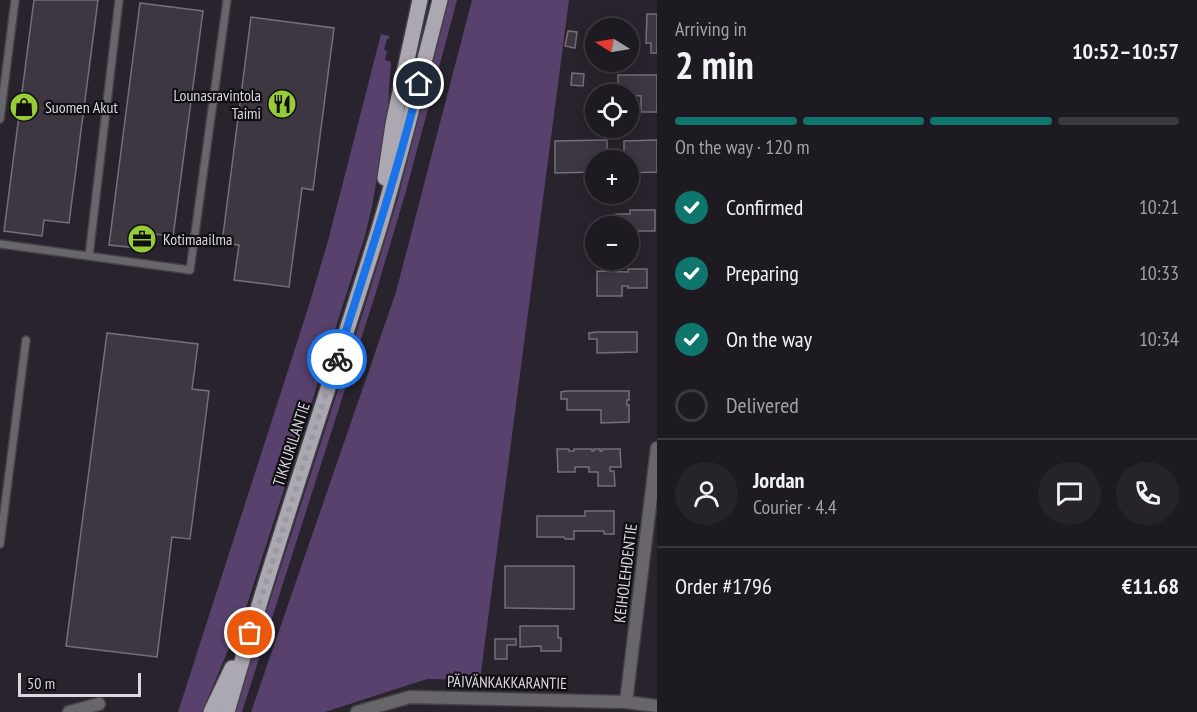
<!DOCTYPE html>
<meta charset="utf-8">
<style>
body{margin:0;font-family:"PT Sans Narrow",sans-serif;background:#26232a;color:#f1f3f6;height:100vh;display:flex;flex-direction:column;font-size:22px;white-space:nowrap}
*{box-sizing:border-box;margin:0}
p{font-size:20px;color:#a1a1a5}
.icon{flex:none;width:33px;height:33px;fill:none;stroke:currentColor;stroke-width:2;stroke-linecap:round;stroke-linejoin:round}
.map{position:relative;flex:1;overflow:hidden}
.drawer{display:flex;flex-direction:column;background:#1e1a21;width:540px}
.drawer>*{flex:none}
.needle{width:39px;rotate:281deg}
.fabs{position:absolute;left:585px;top:18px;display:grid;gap:12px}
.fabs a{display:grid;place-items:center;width:54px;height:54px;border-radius:50%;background:#1e1a21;box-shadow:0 3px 15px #0003,0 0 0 2px #3c383f;font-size:30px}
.scale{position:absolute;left:18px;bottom:15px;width:123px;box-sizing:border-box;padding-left:6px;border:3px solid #dad8de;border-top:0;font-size:16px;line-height:21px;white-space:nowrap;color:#dad8de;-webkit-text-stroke:4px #100e12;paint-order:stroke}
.pin{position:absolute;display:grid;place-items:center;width:51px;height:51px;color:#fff;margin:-26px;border:3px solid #fff;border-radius:50%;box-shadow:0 2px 6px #0007}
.courier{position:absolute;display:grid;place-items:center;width:60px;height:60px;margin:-30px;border:4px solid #1a73e8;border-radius:50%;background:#fff;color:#222;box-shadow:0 2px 8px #0007}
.overview em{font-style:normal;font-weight:700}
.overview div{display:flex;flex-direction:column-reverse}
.overview{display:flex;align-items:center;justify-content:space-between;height:102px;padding:0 18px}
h1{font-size:39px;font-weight:700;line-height:45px}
.bar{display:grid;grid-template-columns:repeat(4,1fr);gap:9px 6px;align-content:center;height:72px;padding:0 18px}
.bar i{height:8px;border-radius:4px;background:#3c383f}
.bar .active{background:#0f766e}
.bar p{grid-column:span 4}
.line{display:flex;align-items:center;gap:15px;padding:0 18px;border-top:2px solid #3c383f}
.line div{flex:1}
.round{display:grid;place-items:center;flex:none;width:63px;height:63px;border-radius:32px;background:#26232a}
ol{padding:0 18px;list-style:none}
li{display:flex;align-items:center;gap:18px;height:66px}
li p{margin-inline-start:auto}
li .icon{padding:6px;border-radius:50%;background:#0f766e;color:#fff;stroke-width:4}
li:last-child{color:#a1a1a5}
li i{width:33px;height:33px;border:3px solid #3c383f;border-radius:50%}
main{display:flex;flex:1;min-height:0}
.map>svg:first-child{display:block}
</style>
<main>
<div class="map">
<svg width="657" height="712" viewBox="0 0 657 712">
<rect width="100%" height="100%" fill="#28232c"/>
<g fill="#58426d">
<polygon points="449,0 457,0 406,191 377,289 242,712 234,712 366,303 398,198"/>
<polygon points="472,0 569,0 480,680 427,679 325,712 251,712 396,292"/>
<polygon points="381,34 389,36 389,39 387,39 384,50 387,51 385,60 391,62 387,119 372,207 364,239 247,605 202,712 178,712 310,302 328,241"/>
</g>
<g fill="#3c3741" stroke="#746f7a" stroke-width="1.5">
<polygon points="34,0 98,0 69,223 44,220 42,236 4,231"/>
<polygon points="140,3 203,11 173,237 149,233 147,249 109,245"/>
<polygon points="647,14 657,14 657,53 651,53 651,43 646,43"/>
<polygon points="251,17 334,28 313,190 302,188 289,287 234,280 239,245 222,243"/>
<polygon points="568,31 577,32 575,48 565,46"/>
<polygon points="572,73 584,74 583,86 571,85"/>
<polygon points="618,75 657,75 657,112 641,112 641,96 618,94"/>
<polygon points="607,140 607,160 596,160 596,172 555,173 555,141"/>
<polygon points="657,140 657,172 628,173 628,160 624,160 624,141"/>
<polygon points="630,210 655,210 655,231 631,231 631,236 628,236 628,226 616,226 616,214 630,214"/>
<polygon points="628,269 647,269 647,288 628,288 628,286 622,286 622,296 597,296 597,271 628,272"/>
<polygon points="597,332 637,332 637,352 597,353 597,339 589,339 589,333"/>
<polygon points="107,333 198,344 192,389 209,391 190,539 172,537 157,657 66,646"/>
<polygon points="567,391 629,391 629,400 627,400 627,405 629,405 629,422 601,423 601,410 567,410 567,399 561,399 561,392"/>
<polygon points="557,449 569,449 569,451 574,451 574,449 592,449 592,451 594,451 594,449 600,449 600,451 602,451 602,449 620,449 621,467 610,467 610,471 614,471 615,486 598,486 598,472 589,472 589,467 575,467 575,472 558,472"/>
<polygon points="585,511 614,511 614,534 604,534 604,531 574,531 574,539 565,539 564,537 537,537 537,516 585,516"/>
<polygon points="505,566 574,566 574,609 505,608"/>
<polygon points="520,626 558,626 558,638 561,638 561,651 541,651 541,646 520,647"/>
<polygon points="495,639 516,639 516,645 507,645 507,659 495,659"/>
</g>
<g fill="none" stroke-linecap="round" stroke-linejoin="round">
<g stroke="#444048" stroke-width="10">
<g id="service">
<polyline points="0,119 15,0"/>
<polyline points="0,244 190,270 227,0"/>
<polyline points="89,256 119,0"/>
<polyline points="0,544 26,340"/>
</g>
</g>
<g stroke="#444048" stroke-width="15">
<g id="minor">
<polyline points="626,702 657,448"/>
<polyline points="69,712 99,704"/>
<polyline points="357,712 410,697 626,702 657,706"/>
</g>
</g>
<g stroke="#444048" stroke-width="18">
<g id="primary">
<polyline points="385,178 393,124 420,0"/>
<polyline points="211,712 232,668"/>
<path d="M 227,712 C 273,551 328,392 378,232 C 401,155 420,78 440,0"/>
</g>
</g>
<use href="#service" stroke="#69666b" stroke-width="7"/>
<use href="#minor" stroke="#69666b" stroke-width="12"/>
<use href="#primary" stroke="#aca8b1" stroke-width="15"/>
</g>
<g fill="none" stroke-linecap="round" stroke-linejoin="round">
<polyline stroke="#9c99a0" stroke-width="6" stroke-dasharray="0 10.8" points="250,633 337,359"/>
<path stroke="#1a73e8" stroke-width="8" d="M 337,359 C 366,268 396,177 419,84"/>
</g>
<defs>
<g id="restaurant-disc" transform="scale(1.5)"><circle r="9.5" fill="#97cc38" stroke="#100e12"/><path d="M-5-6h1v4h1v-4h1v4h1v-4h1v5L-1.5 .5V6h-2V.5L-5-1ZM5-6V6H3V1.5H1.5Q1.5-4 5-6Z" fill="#111"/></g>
<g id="shop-disc" transform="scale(1.5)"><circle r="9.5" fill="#97cc38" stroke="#100e12"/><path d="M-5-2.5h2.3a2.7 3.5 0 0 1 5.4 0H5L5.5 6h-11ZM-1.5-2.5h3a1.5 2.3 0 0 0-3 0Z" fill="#111"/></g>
<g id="office-disc" transform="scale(1.5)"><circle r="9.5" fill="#97cc38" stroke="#100e12"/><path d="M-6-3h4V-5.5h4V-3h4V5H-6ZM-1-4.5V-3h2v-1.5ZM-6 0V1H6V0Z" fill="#111"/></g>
</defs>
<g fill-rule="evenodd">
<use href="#restaurant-disc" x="282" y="104"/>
<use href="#shop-disc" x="24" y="107"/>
<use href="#office-disc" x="142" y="239"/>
</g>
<g text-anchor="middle" stroke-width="4.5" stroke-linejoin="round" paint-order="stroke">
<g font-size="16" fill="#dad8de" stroke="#100e12" text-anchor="start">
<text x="261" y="101" text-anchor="end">Lounasravintola<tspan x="261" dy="18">Taimi</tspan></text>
<text x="45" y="113">Suomen Akut</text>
<text x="163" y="245">Kotimaailma</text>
</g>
<g font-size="16" fill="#dad8de" stroke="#100e12">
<text transform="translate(291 444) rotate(-72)" y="6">TIKKURILANTIE</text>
<text transform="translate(625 573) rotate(-83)" y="6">KEIHOLEHDENTIE</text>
<text transform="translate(507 682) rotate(1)" y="6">PÄIVÄNKAKKARANTIE</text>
</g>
</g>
</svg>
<div class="fabs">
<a><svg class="needle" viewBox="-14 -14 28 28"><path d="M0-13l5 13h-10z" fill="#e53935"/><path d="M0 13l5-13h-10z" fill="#a1a1a5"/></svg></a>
<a><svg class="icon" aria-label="locate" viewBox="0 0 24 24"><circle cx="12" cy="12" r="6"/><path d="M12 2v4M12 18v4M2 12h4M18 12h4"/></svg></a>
<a>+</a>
<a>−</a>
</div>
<div class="scale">50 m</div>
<div class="pin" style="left:250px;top:633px;background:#ea580c"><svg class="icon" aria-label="bag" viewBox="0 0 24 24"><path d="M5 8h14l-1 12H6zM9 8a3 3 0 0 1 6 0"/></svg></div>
<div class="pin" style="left:419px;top:84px;background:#1f2937"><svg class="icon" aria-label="home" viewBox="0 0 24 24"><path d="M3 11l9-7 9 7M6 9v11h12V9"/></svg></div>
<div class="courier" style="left:337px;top:359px"><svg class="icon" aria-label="bike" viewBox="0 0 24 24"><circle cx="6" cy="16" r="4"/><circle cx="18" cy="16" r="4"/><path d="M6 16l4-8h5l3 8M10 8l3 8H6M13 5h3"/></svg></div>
</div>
<section class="drawer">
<div class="overview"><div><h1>2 min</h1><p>Arriving in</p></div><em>10:52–10:57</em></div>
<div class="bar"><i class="active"></i><i class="active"></i><i class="active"></i><i></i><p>On the way · 120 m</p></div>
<ol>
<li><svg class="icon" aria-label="check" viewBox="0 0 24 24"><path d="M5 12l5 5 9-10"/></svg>Confirmed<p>10:21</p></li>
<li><svg class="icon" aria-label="check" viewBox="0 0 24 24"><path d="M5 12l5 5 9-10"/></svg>Preparing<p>10:33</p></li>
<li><svg class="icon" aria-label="check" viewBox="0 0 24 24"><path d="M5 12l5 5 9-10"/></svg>On the way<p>10:34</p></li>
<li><i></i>Delivered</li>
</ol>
<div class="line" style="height:108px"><a class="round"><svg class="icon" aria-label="person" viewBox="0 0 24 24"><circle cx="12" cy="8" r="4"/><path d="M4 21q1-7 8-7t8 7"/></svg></a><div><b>Jordan</b><p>Courier · 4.4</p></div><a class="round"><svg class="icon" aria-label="chat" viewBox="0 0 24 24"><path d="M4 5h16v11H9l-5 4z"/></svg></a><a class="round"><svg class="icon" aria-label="phone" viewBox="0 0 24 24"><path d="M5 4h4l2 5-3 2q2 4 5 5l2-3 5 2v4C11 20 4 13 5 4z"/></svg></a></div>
<div class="line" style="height:78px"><div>Order #1796</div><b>€11.68</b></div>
</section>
</main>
